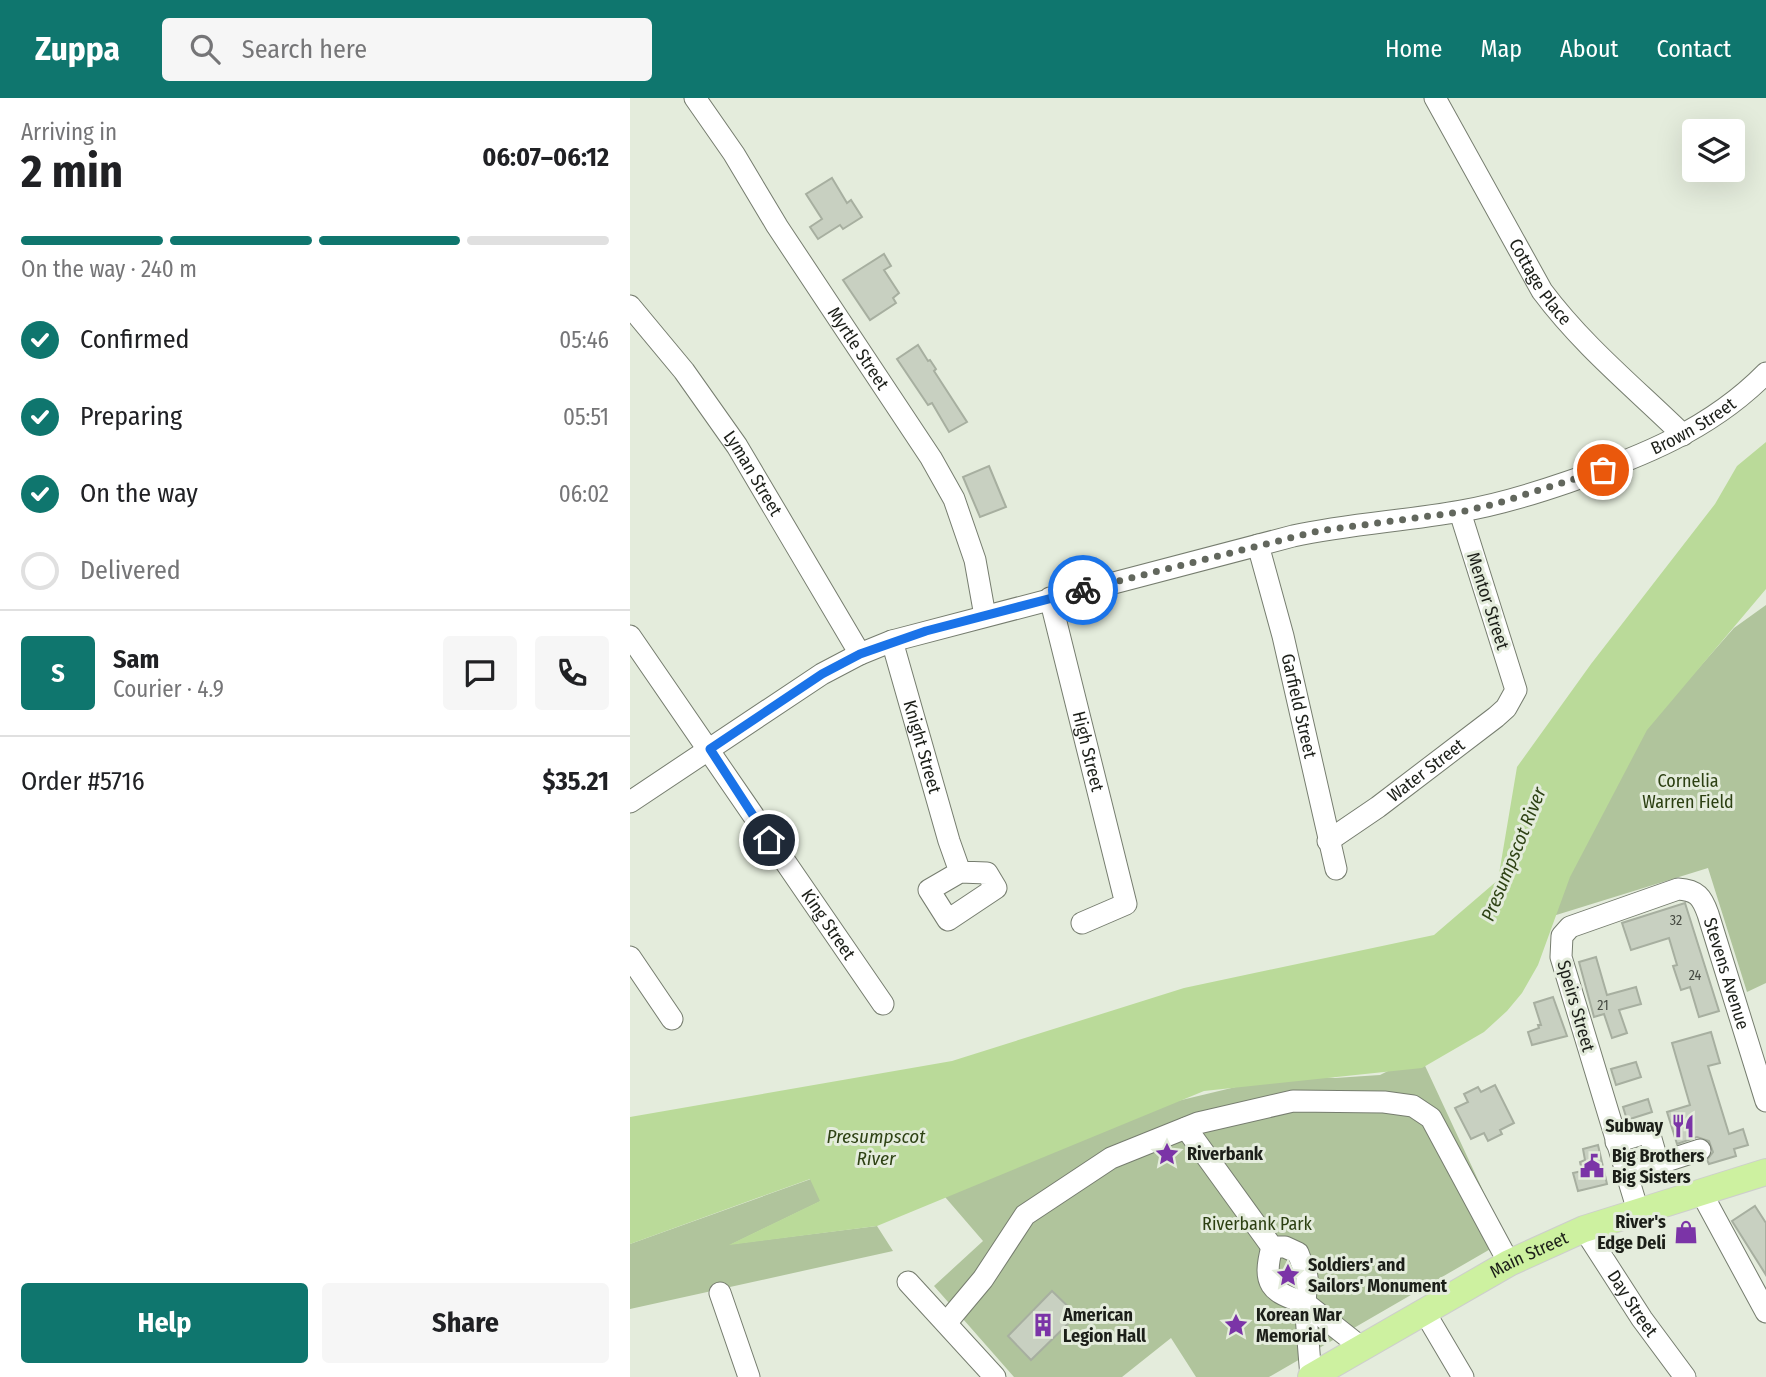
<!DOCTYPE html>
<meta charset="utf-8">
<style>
body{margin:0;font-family:"Fira Sans Condensed",sans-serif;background:#f6f6f6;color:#202124;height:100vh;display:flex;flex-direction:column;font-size:26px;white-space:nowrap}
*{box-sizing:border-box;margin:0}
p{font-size:23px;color:#757577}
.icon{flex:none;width:38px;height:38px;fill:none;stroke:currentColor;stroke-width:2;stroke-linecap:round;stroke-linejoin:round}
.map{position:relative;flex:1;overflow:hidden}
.side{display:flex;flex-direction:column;background:#fff;width:630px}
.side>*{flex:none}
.controls{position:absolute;left:1052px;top:21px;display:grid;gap:14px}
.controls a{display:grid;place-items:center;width:63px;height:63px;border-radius:7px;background:#fff;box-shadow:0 7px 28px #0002;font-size:35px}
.pin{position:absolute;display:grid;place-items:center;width:60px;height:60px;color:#fff;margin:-30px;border:4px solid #fff;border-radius:50%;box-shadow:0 2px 7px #0007}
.courier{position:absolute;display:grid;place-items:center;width:70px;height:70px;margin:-35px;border:5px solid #1a73e8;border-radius:50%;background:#fff;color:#222;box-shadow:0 2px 9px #0007}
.overview em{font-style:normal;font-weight:700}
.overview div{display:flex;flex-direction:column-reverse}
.overview{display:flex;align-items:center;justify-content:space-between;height:119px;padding:0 21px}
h1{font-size:46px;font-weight:700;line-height:52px}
.bar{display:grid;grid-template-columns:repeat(4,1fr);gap:10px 7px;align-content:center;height:84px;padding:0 21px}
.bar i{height:9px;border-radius:5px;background:#e0e0e0}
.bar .current{background:#0f766e}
.bar p{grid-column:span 4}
.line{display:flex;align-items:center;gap:18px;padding:0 21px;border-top:2px solid #e0e0e0}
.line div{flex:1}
.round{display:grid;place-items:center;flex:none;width:74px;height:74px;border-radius:7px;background:#f6f6f6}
ol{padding:0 21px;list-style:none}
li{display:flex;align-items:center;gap:21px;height:77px}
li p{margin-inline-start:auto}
li .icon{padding:7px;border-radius:50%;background:#0f766e;color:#fff;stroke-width:4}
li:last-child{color:#757577}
li i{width:38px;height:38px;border:4px solid #e0e0e0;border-radius:50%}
.action{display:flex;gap:14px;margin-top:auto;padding:14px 21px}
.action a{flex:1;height:80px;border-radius:7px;background:#0f766e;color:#fff;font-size:28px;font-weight:700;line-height:80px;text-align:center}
.action a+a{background:#f6f6f6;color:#202124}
header{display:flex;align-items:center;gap:42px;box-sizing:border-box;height:98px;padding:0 35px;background:#0f766e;color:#fff}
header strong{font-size:33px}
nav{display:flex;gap:38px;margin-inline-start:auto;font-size:24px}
.search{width:490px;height:63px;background:#f6f6f6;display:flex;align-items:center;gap:18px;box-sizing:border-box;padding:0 24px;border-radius:7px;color:#757577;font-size:26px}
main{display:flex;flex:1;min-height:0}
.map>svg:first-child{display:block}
</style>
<header>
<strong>Zuppa</strong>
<div class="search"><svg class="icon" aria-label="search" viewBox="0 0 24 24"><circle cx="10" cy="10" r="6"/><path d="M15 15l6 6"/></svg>Search here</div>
<nav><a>Home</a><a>Map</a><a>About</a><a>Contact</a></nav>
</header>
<main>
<section class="side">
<div class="overview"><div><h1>2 min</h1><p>Arriving in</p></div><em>06:07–06:12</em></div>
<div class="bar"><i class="current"></i><i class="current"></i><i class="current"></i><i></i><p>On the way · 240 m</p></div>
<ol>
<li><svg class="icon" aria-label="check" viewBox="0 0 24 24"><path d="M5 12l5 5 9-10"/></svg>Confirmed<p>05:46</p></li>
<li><svg class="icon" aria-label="check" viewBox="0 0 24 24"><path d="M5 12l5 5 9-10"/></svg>Preparing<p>05:51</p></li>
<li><svg class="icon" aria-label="check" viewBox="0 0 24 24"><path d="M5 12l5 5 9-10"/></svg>On the way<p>06:02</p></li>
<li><i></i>Delivered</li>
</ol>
<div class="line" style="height:126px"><b class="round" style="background:#0f766e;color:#fff">S</b><div><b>Sam</b><p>Courier · 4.9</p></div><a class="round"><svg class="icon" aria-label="chat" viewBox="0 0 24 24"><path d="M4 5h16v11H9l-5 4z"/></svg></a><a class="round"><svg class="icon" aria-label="phone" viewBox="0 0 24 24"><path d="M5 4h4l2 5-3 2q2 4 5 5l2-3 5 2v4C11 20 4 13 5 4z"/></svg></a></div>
<div class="line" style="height:91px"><div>Order #5716</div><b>$35.21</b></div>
<div class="action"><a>Help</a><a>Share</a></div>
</section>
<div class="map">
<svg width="1136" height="1279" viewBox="0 0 1136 1279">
<rect width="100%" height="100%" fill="#e4ecdc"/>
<g fill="#b0c49c">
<polygon points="1136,507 1136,885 1117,894 1078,770 923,818 970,682 1104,530"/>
<polygon points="790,957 876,1142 639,1279 566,1279 541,1240 492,1279 384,1279 304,1188 353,1143 309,1092 535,1006 656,977 705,980 750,977"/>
<polygon points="181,1081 191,1103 102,1146 247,1128 263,1153 0,1211 0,1146"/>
</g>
<polygon fill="#bada99" points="1136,344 1136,491 1017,632 940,779 908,867 892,895 877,913 854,934 792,970 574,993 247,1128 99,1147 190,1103 180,1081 0,1146 0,1019 322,963 554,890 804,837 868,782 887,669 961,566 1085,406 1107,368"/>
<g fill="#c8d0c1" stroke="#a7afa0" stroke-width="2">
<polygon points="202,80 217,105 221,102 232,119 213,131 210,127 188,141 180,129 192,121 176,96"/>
<polygon points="254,156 261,168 254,172 269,195 263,200 266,205 240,222 213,182"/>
<polygon points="288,247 298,263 300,262 306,271 304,273 337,324 319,334 302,305 298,307 267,261"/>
<polygon points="359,368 376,409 350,419 333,379"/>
<polygon points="1055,805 1089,913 1069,919 1060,889 1051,892 1043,868 1047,867 1039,840 1001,852 992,825"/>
<polygon points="966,859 977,897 1006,889 1011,906 989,912 997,935 982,940 974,916 964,919 949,864"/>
<polygon points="923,899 937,938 902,947 898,934 909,930 908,927 911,927 904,905"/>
<polygon points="1081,934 1090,965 1078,968 1099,1036 1113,1031 1118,1047 1104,1051 1106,1058 1079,1066 1077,1062 1083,1054 1079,1043 1067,1039 1047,1046 1037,1014 1060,1007 1042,945"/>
<polygon points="1006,964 1011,979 986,987 981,971"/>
<polygon points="865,987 884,1025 870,1032 872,1036 858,1043 854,1035 841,1041 825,1010 838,1004 834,996 848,989 851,994"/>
<polygon points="1018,1001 1022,1014 997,1022 993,1009"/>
<polygon points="968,1047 977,1086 948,1093 943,1075 952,1073 950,1064 955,1062 953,1051"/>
<polygon points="1125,1108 1136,1125 1136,1177 1102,1123"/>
<polygon points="422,1193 447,1217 401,1262 378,1238"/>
</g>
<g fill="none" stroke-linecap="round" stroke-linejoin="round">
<g stroke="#767d6f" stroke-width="23">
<g id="minor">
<path id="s1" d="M 65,0 L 104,56 L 147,128 L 301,360 L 324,401 L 345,462 L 355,518"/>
<path id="s2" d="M 805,0 L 912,193 C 953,248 1005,290 1053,337"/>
<path id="s3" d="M 0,208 L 54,273 L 107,348 L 230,556"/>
<path id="s4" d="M 628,447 L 653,538 L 706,771"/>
<path id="s5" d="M 420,500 L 496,806 L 452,825"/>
<path id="s6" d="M 0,538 L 253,906"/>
<path id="s7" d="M 262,543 L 319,743 L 330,774 L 299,792 L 318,822 L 366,790 L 357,775 L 330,774"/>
<path id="s8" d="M 0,704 L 192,576 L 230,556 L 262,543 L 663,438 C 719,426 775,423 831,413 C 868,407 903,396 938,384 C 1011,359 1081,331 1136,275"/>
<path id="s9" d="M 698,743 L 748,709 L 866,619 L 876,610 L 886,592 L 830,414"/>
<polyline points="0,859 42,921"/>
<polyline points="556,1030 642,1149 655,1149 668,1155 677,1179 675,1205 732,1250"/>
<polyline points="986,1044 1019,1034 1028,1065"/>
<polyline points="996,1076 1070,1052"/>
<polyline points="1071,1094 1136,1214"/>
<path id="s10" d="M 1008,1113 L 931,859 L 932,838 L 940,829 L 1048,791 C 1067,792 1072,799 1078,816 L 1136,1003"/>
<path id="s11" d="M 954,1131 L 1012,1221 L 1055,1279"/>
<path d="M 642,1149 C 632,1186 640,1194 675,1205 L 681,1279"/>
<polyline points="278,1184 365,1279"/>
<polyline points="90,1195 119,1279"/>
<polyline points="794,1213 833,1279"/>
<polyline points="317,1224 353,1181 395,1117 481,1060 568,1025 663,1003 754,1004 783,1008 801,1020 879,1165"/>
</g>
</g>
<g stroke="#cdcecc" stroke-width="28">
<g id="major">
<path id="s12" d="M 681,1279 L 879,1165 L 954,1131 L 1136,1074"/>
</g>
</g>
<use href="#minor" stroke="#fff" stroke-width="21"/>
<use href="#major" stroke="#cdf1a0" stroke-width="26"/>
</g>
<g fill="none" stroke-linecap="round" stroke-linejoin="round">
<polyline stroke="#62675d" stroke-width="7" stroke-dasharray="0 12.6" points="453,492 688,433 830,414 865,406 973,372"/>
<polyline stroke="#1a73e8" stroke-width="9" points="139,742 80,651 192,576 230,556 296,533 453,492"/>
</g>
<defs>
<g id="restaurant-bare" transform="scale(1.89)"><path d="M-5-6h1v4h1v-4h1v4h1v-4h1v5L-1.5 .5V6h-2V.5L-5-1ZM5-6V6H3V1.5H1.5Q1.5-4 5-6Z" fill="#7b34a7" stroke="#e4ecdc" stroke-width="2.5" paint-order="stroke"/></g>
<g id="sight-bare" transform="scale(1.89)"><path d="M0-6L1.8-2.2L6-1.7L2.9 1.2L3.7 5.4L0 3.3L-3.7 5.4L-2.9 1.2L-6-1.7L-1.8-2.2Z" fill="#7b34a7" stroke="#e4ecdc" stroke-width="2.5" paint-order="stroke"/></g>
<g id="civic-bare" transform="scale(1.89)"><path d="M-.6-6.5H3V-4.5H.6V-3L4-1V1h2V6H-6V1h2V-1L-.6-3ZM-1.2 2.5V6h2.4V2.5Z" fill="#7b34a7" stroke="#e4ecdc" stroke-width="2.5" paint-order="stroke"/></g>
<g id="shop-bare" transform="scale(1.89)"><path d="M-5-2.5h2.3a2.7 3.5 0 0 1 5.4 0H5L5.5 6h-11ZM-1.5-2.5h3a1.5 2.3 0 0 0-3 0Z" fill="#7b34a7" stroke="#e4ecdc" stroke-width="2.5" paint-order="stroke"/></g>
<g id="building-bare" transform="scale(1.89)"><path d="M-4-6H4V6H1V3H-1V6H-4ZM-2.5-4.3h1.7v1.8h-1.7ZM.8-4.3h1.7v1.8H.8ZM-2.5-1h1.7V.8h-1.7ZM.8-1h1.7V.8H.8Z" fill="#7b34a7" stroke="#e4ecdc" stroke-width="2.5" paint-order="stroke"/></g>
</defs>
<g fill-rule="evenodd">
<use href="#restaurant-bare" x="1053" y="1028"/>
<use href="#sight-bare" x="537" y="1056"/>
<use href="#civic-bare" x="962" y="1068"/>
<use href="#shop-bare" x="1056" y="1134"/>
<use href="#sight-bare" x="658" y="1177"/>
<use href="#building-bare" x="413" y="1227"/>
<use href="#sight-bare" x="606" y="1227"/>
</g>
<g text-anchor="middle" stroke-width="6" stroke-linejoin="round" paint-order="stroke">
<g font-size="14" fill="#474b43">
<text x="1046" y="827">32</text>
<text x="1065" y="882">24</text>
<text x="973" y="912">21</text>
</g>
<g font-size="18" fill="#1c1f19" stroke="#e4ecdc">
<text dy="6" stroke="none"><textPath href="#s2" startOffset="212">Cottage Place</textPath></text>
<text dy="6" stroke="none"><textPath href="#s1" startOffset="299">Myrtle Street</textPath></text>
<text dy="6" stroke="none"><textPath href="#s8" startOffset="1141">Brown Street</textPath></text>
<text dy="6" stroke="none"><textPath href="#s3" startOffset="208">Lyman Street</textPath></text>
<text transform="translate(858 503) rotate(72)" y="6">Mentor Street</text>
<text dy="6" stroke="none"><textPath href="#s4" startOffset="166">Garfield Street</textPath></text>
<text dy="6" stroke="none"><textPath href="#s7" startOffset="110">Knight Street</textPath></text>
<text dy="6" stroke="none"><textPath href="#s5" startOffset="158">High Street</textPath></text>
<text dy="6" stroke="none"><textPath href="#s9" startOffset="121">Water Street</textPath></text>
<text dy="6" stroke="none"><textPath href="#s6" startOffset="350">King Street</textPath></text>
<text dy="6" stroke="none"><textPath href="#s10" startOffset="518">Stevens Avenue</textPath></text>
<text transform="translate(946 908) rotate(74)" y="6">Speirs Street</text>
<text dy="6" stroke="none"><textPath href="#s12" startOffset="250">Main Street</textPath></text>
<text dy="6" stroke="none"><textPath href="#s11" startOffset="89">Day Street</textPath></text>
</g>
<g font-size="18" fill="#2c4012" stroke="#e4ecdc">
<text x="1058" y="689">Cornelia<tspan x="1058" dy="21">Warren Field</tspan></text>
<text x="627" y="1132">Riverbank Park</text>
</g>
<g font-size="18" font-weight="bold" fill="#1c1f19" stroke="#e4ecdc" text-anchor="start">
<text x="1033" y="1034" text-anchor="end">Subway</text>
<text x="557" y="1062">Riverbank</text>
<text x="982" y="1064">Big Brothers<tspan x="982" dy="21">Big Sisters</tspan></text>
<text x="1036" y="1130" text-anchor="end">River's<tspan x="1036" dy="21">Edge Deli</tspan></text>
<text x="678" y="1173">Soldiers' and<tspan x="678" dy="21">Sailors' Monument</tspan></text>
<text x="433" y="1223">American<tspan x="433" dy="21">Legion Hall</tspan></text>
<text x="626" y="1223">Korean War<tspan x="626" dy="21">Memorial</tspan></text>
</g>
<g font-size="19" font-style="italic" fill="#2e4214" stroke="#e4ecdc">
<text transform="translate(883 756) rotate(-68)" y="7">Presumpscot River</text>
<text x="246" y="1045">Presumpscot<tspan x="246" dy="22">River</tspan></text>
</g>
</g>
</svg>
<div class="controls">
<a><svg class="icon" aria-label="layers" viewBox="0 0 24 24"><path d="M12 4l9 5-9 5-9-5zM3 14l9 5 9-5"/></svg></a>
</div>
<div class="pin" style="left:973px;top:372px;background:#ea580c"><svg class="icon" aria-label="bag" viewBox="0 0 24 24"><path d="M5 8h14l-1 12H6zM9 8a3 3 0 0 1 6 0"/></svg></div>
<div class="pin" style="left:139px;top:742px;background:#1f2937"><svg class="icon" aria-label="home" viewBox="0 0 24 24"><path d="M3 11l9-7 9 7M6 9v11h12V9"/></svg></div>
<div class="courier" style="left:453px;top:492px"><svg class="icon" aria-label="bike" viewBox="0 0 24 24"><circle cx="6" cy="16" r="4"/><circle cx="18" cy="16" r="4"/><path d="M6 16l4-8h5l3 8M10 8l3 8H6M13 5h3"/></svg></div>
</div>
</main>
